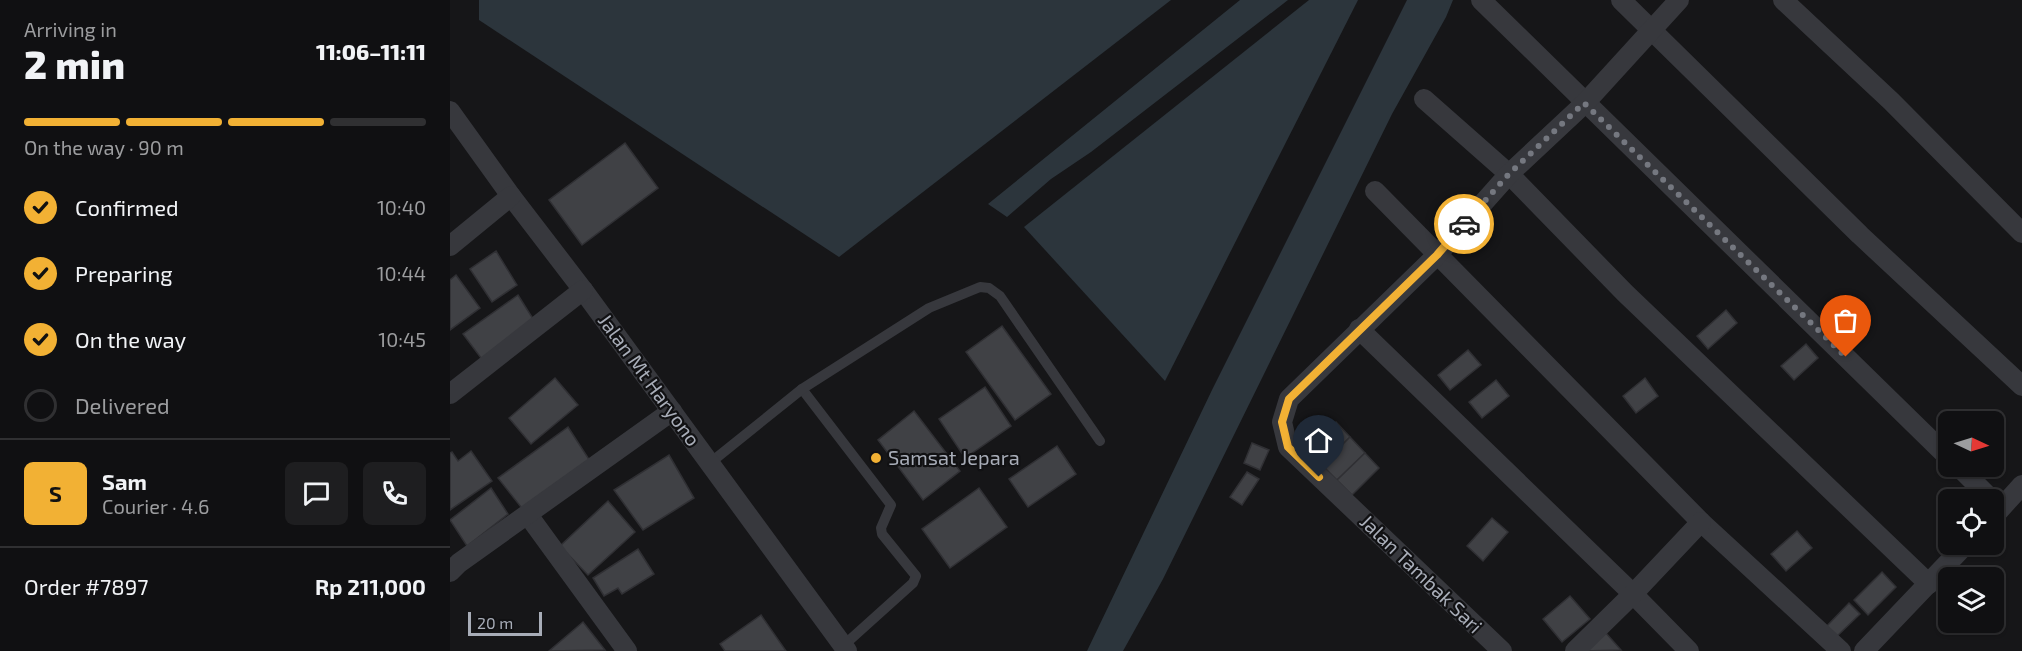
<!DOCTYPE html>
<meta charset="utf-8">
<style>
body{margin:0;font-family:"Exo 2",sans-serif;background:#1e1e20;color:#f1f3f6;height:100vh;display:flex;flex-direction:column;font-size:22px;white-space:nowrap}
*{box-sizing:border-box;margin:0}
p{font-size:20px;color:#9c9d9f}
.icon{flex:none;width:33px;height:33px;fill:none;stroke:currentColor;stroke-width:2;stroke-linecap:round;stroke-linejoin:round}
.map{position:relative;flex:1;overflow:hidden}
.side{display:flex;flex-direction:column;background:#101012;width:450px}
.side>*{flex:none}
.needle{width:39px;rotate:94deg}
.tools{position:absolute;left:1488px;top:411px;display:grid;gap:12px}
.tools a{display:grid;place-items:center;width:66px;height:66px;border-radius:9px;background:#101012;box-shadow:0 2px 4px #0004,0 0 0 2px #303032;font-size:30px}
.scale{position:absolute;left:18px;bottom:15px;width:74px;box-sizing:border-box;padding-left:6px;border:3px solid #a8adb8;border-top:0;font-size:16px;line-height:21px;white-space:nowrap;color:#a8adb8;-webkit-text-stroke:4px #111113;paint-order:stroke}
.pin{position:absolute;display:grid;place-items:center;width:51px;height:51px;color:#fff;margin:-62px -26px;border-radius:50% 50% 50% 0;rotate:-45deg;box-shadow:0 0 6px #0007}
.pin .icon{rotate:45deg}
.courier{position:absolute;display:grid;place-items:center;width:60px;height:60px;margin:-30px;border:4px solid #f2b134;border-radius:50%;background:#fff;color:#222;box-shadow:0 2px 8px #0007}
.summary em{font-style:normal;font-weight:800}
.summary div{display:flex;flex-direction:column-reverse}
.summary{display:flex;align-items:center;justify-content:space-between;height:102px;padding:0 24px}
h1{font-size:39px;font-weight:800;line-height:45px}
.bar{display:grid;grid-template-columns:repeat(4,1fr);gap:9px 6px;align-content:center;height:72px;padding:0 24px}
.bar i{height:8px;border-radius:4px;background:#303032}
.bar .selected{background:#f2b134}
.bar p{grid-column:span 4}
.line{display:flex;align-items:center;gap:15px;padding:0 24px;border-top:2px solid #303032}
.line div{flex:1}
.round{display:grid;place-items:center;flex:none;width:63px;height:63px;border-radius:9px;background:#1e1e20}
ol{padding:0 24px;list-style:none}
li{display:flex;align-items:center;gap:18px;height:66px}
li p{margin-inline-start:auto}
li .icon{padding:6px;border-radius:50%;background:#f2b134;color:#111;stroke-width:4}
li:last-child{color:#9c9d9f}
li i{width:33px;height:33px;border:3px solid #303032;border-radius:50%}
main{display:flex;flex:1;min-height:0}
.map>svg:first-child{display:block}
</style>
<main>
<section class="side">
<div class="summary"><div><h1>2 min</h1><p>Arriving in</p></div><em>11:06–11:11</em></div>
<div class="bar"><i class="selected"></i><i class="selected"></i><i class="selected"></i><i></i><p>On the way · 90 m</p></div>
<ol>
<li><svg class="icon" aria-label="check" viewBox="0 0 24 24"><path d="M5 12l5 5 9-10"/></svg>Confirmed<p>10:40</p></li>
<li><svg class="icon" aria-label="check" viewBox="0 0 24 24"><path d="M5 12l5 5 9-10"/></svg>Preparing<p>10:44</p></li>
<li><svg class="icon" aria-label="check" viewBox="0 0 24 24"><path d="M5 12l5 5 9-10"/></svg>On the way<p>10:45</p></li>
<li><i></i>Delivered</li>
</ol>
<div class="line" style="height:108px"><b class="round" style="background:#f2b134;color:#111">S</b><div><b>Sam</b><p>Courier · 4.6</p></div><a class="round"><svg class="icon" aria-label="chat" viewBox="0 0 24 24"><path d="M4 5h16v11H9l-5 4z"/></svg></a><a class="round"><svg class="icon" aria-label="phone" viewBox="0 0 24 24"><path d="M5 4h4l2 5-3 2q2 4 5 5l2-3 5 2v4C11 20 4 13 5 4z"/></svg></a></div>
<div class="line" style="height:78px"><div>Order #7897</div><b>Rp 211,000</b></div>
</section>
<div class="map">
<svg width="1572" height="651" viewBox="0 0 1572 651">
<rect width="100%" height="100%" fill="#161618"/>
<g fill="#2c353c">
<polygon points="29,0 721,0 389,257 29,20"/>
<polygon points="790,0 838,0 641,152 601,179 557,217 538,204"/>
<polygon points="859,0 908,0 715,381 574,227"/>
<polygon points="957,0 1003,0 996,17 942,114 713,579 673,651 637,651 762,390"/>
</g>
<g fill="#404145" stroke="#303034" stroke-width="1.5">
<polygon points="175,143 208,188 132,245 99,200"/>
<polygon points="46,251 67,285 42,302 20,269"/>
<polygon points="6,275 30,308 0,330 0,280"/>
<polygon points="68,295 85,322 34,362 13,334"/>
<polygon points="1276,310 1287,323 1258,349 1247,336"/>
<polygon points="552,326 601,394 565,420 516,352"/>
<polygon points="1356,344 1368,358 1344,380 1331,366"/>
<polygon points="1018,350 1031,365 1000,390 988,375"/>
<polygon points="105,378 128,405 81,444 59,418"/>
<polygon points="1195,378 1208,396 1186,413 1173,396"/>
<polygon points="1046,380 1059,396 1032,418 1019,402"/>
<polygon points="535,387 561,426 515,458 489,419"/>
<polygon points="464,411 510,471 473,500 428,440"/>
<polygon points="886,422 900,437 872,465 858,450"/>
<polygon points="118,427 142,464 75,512 48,478"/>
<polygon points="900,437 915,453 887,480 872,465"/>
<polygon points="802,443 819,450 810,470 794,463"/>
<polygon points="607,446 626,474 578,507 559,479"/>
<polygon points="21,451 42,481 0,510 0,453 2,452 8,461"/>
<polygon points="915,453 929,468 902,495 887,480"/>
<polygon points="219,455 244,498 193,530 164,490"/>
<polygon points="797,472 809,479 792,505 780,497"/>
<polygon points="41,488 58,514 17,546 0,520"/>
<polygon points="529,488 557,527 500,568 472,529"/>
<polygon points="158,501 185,532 138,575 110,546"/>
<polygon points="1042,518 1058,532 1033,561 1017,546"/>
<polygon points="1347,531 1362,548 1336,571 1321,554"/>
<polygon points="188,549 204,574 172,594 168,588 154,596 143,578"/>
<polygon points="1432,572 1446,587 1418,615 1404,600"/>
<polygon points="1120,596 1140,619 1112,642 1093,619"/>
<polygon points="1399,603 1410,614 1384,639 1374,629"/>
<polygon points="311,615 336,651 275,651 270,644"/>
<polygon points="133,622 155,650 99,651"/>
<polygon points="1155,632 1171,650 1133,651"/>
</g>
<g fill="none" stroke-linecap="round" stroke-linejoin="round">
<g stroke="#37383d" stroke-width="10">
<polyline points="352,389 441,505 431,528 432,534 466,576 463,583 393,646"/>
<polyline points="260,463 352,389 479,308 530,287 539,288 550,296 650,441"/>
</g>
<g stroke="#37383d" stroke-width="20">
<polyline points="1031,0 1498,457"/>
<polyline points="1171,0 1410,235 1572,386"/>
<polyline points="1333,0 1441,101 1572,233"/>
<polyline points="974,99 1059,174 1175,293 1479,584"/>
<polyline points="0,111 61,196 133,290 397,651"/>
<polyline points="925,191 1251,522 1391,651"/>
<polyline points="0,246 61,196"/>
<polyline points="909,329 1183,594 1239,651"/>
<polyline points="0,394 133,290"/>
<polyline points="1508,466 1542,500"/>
<polyline points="78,515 177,651"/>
<polyline points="1544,516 1572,485"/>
<polyline points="0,572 9,563 222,411"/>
<polyline points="1052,651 838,447 832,422 839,399 987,255 1059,174 1135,103 1229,0"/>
<polyline points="1125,651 1183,594 1251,522"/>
<polyline points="1414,651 1516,544"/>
</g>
</g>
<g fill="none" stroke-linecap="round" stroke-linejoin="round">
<polyline stroke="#757880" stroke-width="6" stroke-dasharray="0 10.8" points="1014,224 1059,174 1134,103 1396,357"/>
<polyline stroke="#f2b134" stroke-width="8" points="869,477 838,447 832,422 839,399 987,255 1014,224"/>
</g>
<circle fill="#f2b134" stroke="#111113" stroke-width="2" cx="426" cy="458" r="6"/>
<g text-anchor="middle" stroke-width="4.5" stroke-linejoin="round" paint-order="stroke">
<g font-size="20" fill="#a8adb8" stroke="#111113">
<text transform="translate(199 380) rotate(54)" y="7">Jalan Mt Haryono</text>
<text transform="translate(971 574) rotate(44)" y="7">Jalan Tambak Sari</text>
</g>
<g font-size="20" fill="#a8adb8" stroke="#111113" text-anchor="start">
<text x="438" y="465">Samsat Jepara</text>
</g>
</g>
</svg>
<div class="tools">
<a><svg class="needle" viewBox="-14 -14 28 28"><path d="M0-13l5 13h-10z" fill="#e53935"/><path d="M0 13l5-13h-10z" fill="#9c9d9f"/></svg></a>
<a><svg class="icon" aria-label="locate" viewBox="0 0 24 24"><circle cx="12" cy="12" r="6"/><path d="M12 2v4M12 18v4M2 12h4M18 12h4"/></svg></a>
<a><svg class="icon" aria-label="layers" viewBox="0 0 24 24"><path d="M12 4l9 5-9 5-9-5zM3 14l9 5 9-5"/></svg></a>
</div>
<div class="scale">20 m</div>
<div class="pin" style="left:1396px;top:357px;background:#ea580c"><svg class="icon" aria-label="bag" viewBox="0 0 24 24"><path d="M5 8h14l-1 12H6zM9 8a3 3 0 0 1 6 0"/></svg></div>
<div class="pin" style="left:869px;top:477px;background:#1f2937"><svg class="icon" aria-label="home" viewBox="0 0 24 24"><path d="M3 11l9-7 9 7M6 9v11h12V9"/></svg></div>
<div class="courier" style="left:1014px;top:224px"><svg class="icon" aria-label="car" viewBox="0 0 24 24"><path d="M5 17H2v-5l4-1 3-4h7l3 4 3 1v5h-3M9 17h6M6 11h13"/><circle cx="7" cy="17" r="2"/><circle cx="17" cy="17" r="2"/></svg></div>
</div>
</main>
